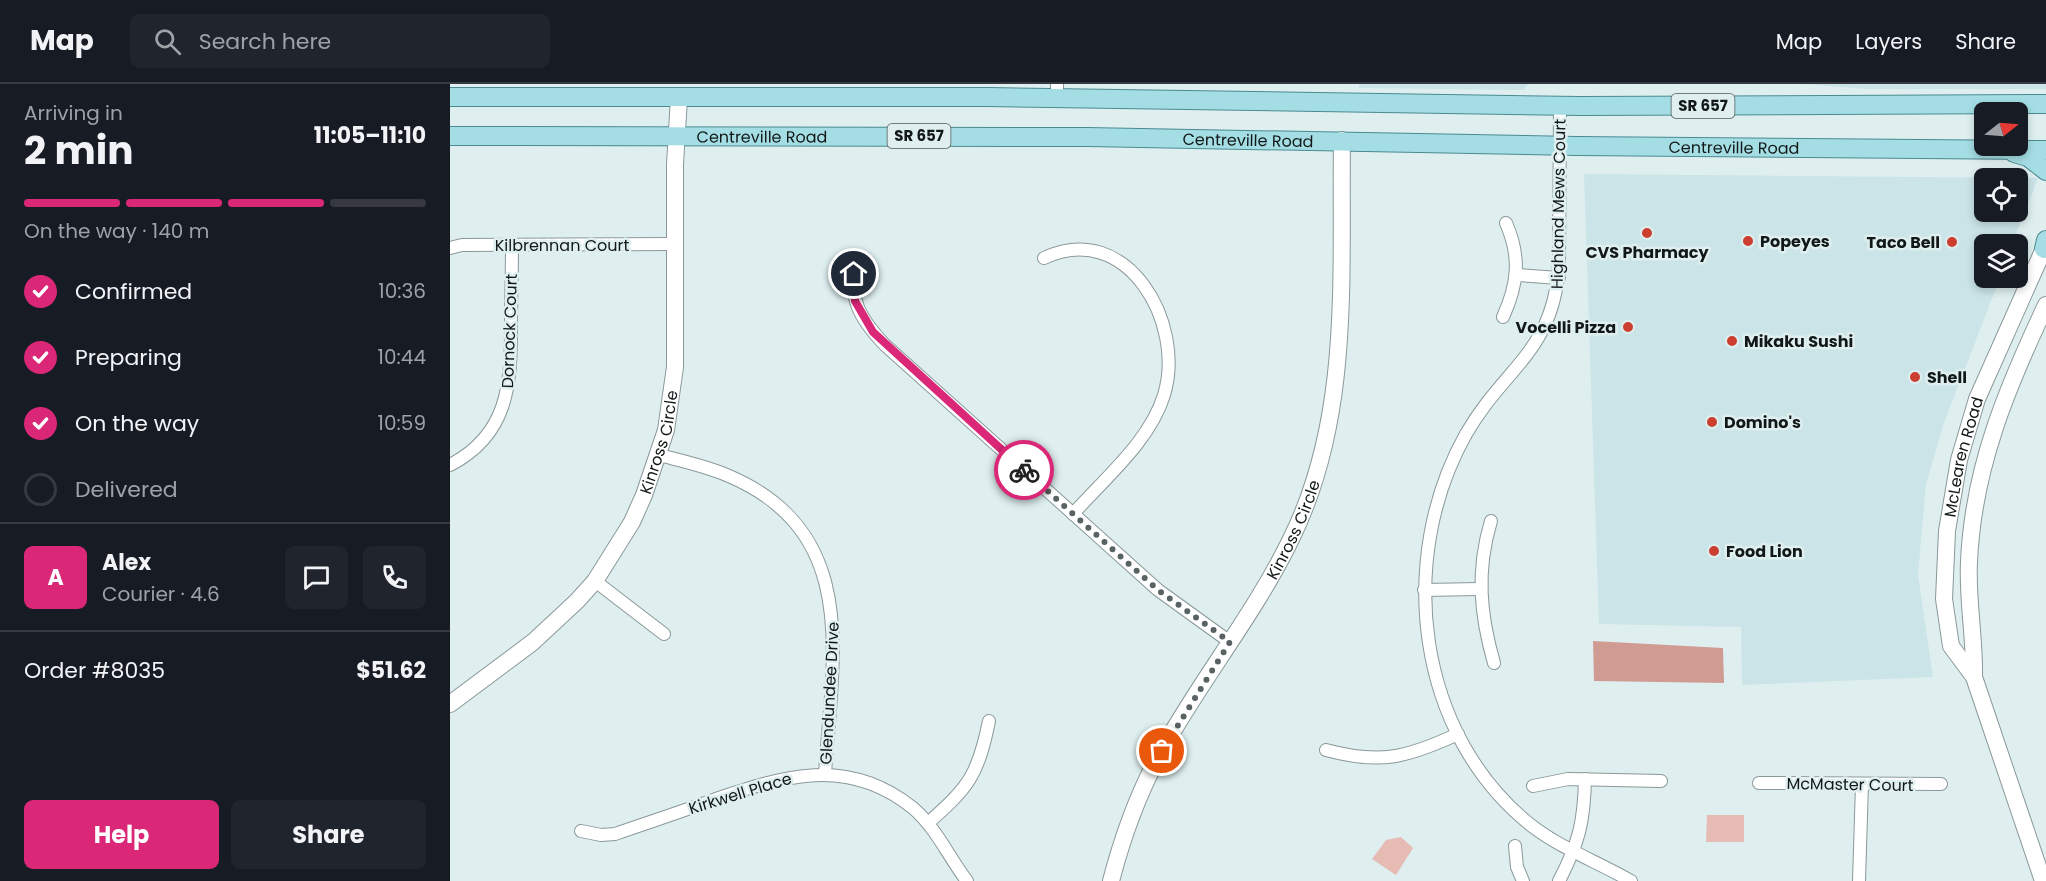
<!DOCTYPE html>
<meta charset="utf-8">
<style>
body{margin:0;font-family:Poppins,sans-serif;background:#20242c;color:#f1f3f6;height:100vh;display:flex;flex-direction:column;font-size:22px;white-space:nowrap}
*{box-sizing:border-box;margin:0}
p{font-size:20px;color:#9ea1a6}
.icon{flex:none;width:33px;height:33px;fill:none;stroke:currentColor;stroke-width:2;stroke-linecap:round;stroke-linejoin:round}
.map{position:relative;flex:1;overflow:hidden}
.side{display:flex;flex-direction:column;background:#171b24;width:450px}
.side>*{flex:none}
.needle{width:39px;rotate:73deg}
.tools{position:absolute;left:1524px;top:18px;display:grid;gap:12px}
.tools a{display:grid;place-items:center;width:54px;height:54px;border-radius:9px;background:#171b24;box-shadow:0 3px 9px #0003;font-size:30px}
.pin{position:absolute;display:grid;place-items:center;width:51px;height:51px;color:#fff;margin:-26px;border:3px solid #fff;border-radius:50%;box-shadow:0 2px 6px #0007}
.courier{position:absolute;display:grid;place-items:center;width:60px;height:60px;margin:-30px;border:4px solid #db2777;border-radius:50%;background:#fff;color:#222;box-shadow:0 2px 8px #0007}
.overview em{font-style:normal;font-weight:700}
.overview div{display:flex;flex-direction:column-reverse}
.overview{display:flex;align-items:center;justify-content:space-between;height:102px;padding:0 24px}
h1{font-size:39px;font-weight:700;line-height:45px}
.bar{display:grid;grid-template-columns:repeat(4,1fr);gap:9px 6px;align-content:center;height:72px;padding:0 24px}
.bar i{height:8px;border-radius:4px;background:#363941}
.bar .current{background:#db2777}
.bar p{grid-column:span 4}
.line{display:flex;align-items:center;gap:15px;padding:0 24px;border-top:2px solid #363941}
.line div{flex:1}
.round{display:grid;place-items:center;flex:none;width:63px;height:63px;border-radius:9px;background:#20242c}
ol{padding:0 24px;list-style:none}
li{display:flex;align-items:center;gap:18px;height:66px}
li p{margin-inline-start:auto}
li .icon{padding:6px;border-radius:50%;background:#db2777;color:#fff;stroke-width:4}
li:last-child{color:#9ea1a6}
li i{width:33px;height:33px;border:3px solid #363941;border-radius:50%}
.primary-button{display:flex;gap:12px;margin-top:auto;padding:12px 24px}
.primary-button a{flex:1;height:69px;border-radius:9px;background:#db2777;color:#fff;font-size:24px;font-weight:700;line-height:69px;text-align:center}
.primary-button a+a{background:#20242c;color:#f1f3f6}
header{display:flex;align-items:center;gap:36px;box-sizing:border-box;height:84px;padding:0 30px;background:#171b24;border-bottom:2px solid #363941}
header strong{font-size:28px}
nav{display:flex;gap:33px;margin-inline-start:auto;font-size:21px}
.search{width:420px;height:54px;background:#20242c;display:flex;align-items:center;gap:15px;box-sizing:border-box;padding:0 21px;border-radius:9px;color:#9ea1a6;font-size:22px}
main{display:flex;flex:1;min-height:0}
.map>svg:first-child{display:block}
</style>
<header>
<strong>Map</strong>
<div class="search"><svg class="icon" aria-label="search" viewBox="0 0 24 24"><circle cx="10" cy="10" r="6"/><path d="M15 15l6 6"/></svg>Search here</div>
<nav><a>Map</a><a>Layers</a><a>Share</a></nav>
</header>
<main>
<section class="side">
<div class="overview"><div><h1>2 min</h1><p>Arriving in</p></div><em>11:05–11:10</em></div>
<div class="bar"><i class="current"></i><i class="current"></i><i class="current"></i><i></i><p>On the way · 140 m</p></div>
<ol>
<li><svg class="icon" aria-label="check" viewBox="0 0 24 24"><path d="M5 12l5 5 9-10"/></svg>Confirmed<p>10:36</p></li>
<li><svg class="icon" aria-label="check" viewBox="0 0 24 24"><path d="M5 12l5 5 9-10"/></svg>Preparing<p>10:44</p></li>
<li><svg class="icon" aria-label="check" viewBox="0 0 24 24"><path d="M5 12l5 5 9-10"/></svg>On the way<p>10:59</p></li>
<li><i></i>Delivered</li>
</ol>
<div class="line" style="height:108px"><b class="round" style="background:#db2777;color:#fff">A</b><div><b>Alex</b><p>Courier · 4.6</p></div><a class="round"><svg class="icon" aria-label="chat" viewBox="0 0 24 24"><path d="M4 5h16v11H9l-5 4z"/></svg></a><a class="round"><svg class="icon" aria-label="phone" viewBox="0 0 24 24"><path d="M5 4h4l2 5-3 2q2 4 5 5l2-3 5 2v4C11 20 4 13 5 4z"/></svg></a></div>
<div class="line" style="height:78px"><div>Order #8035</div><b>$51.62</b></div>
<div class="primary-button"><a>Help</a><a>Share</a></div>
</section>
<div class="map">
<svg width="1596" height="797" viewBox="0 0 1596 797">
<rect width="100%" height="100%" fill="#dfeff0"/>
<g fill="#cbe4e7" fill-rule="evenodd">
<polygon points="909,0 1078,0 1074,6 909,4"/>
<polygon points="1355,0 1596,0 1596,5 1415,5"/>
<path d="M 1134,90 L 1588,94 L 1562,160 L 1534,160 L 1534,194 L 1550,194 L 1494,339 L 1476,400 L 1468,491 L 1483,593 L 1292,601 L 1291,543 L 1149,540 ZM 1534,94 L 1568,94 L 1568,128 L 1534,128 Z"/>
</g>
<g fill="#e6bbb4">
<polygon points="1257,731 1294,731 1294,758 1256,758"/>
<polygon points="951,753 963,764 946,791 922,775 936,756"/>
</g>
<polygon fill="#d09b93" points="1143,557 1273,564 1274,599 1144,597"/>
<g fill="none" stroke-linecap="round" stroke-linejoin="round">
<g stroke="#8a989a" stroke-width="14">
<g id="street">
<polyline points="607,14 607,0"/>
<path d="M 1110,22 L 1109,180 C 1104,268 1055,282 1016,350 C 946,474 965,650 1082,742 C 1112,765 1148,778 1181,797"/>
<polyline points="0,164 12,161 225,160"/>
<path d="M 594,174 C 677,135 736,239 714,311 C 700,357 655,394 623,430"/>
<path d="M 409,177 C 395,212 411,236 435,261 L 708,506 L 780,558"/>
<polyline points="1068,191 1109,194"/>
<path d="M 1053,233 C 1068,200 1071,173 1056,139"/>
<path d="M 209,371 C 232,377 256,382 279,392 C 412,449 382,575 375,690"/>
<path d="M 0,381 C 58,351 61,301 61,244 C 61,216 62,189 62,161"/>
<path d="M 1041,437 C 1026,487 1030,530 1044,579"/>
<polyline points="145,497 214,550"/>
<polyline points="974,506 1030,505"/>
<path d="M 876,666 C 931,681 958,673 1008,650"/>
<polyline points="1309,699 1491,700"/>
<polyline points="1083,702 1118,695 1211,697"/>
<path d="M 478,739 C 519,703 528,691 539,637"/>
<path d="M 131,747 L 151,751 L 165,750 C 196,739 228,729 260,717 C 331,693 396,670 463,724 C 487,745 498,772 517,797"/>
<polyline points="1065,762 1067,783 1073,797"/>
<path d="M 1109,797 C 1129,758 1134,739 1135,695"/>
<polyline points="1409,797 1412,700"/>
</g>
</g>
<g stroke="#8a989a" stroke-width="18">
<g id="secondary">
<path id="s1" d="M 1524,593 L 1501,562 L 1494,515 L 1497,447 L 1509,376 L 1527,315 L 1596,160"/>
<path id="s2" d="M 0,620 L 83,558 L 127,517 L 145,497 L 182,438 L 194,411 L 216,346 L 225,283 L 225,80 L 229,14"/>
<path id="s3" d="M 661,797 C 673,751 689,707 712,666 C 752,594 806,528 842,453 C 902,330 890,190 892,56"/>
<path d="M 1593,797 L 1524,593 C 1525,554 1517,517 1519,478 C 1523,384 1557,304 1596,221"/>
</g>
</g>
<g stroke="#4a8a91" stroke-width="20">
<g id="primary">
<polyline points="0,13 539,13 1130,22 1596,20"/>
<path id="s4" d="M 0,52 L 638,53 L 1127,62 L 1596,66"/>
<polyline points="1564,69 1578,73 1596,87"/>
<polyline points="1594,165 1596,156"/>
</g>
</g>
<use href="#street" stroke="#fff" stroke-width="12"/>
<use href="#secondary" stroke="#fff" stroke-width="16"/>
<use href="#primary" stroke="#a4dee4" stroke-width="18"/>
</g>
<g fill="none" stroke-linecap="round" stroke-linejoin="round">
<polyline stroke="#5a6364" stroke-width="6" stroke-dasharray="0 10.8" points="574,386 708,506 780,558 712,667"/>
<polyline stroke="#db2777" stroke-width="8" points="404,190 405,217 423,248 574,386"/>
</g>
<g fill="#cb3e30" stroke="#dfeff0" stroke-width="2">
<circle cx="1197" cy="149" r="6"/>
<circle cx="1298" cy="157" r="6"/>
<circle cx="1502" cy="158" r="6"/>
<circle cx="1178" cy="243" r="6"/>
<circle cx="1282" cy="257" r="6"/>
<circle cx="1465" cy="293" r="6"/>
<circle cx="1262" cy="338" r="6"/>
<circle cx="1264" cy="467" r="6"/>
</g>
<g text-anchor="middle" stroke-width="5" stroke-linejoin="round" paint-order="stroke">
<g fill="#dfeff0" stroke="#505859" stroke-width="1.5">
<rect x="1221.5" y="10" width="63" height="24" rx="4.5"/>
<rect x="437.5" y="40" width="63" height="24" rx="4.5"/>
</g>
<g font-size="15" font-weight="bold" fill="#121818">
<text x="1253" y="27">SR 657</text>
<text x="469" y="57">SR 657</text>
</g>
<g font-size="16" fill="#121818" stroke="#dfeff0">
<text dy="6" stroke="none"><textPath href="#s4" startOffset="312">Centreville Road</textPath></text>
<text dy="6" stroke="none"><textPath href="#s4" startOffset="798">Centreville Road</textPath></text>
<text dy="6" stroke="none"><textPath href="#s4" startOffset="1284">Centreville Road</textPath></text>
<text transform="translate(1108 120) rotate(-89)" y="6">Highland Mews Court</text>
<text x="112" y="167">Kilbrennan Court</text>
<text transform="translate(59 247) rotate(-88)" y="6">Dornock Court</text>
<text dy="6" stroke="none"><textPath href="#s2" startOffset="345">Kinross Circle</textPath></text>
<text dy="6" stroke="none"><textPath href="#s1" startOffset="230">McLearen Road</textPath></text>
<text dy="6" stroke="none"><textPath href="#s3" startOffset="398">Kinross Circle</textPath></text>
<text transform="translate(379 609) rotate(-87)" y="6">Glendundee Drive</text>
<text transform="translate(1400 700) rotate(1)" y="6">McMaster Court</text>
<text transform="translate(290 709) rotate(-17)" y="6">Kirkwell Place</text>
</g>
<g font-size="16" font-weight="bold" fill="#121818" stroke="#dfeff0" text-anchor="start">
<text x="1310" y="163">Popeyes</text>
<text x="1490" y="164" text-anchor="end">Taco Bell</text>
<text x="1197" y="174" text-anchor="middle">CVS Pharmacy</text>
<text x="1166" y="249" text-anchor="end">Vocelli Pizza</text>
<text x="1294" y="263">Mikaku Sushi</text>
<text x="1477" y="299">Shell</text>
<text x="1274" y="344">Domino's</text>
<text x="1276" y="473">Food Lion</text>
</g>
</g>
</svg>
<div class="tools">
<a><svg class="needle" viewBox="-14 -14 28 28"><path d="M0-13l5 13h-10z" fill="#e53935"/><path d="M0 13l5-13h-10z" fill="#9ea1a6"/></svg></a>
<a><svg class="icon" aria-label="locate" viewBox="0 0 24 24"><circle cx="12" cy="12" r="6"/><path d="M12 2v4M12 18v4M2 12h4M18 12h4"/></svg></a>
<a><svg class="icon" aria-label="layers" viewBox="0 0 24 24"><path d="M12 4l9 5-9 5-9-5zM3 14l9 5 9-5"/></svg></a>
</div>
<div class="pin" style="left:712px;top:667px;background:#ea580c"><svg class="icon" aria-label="bag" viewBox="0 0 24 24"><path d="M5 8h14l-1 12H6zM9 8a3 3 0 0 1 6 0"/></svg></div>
<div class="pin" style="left:404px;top:190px;background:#1f2937"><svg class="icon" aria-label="home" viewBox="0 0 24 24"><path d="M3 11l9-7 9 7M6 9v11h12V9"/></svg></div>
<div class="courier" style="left:574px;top:386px"><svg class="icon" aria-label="bike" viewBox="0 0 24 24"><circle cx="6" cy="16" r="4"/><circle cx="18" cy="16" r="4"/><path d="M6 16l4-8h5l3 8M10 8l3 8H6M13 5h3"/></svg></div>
</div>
</main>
